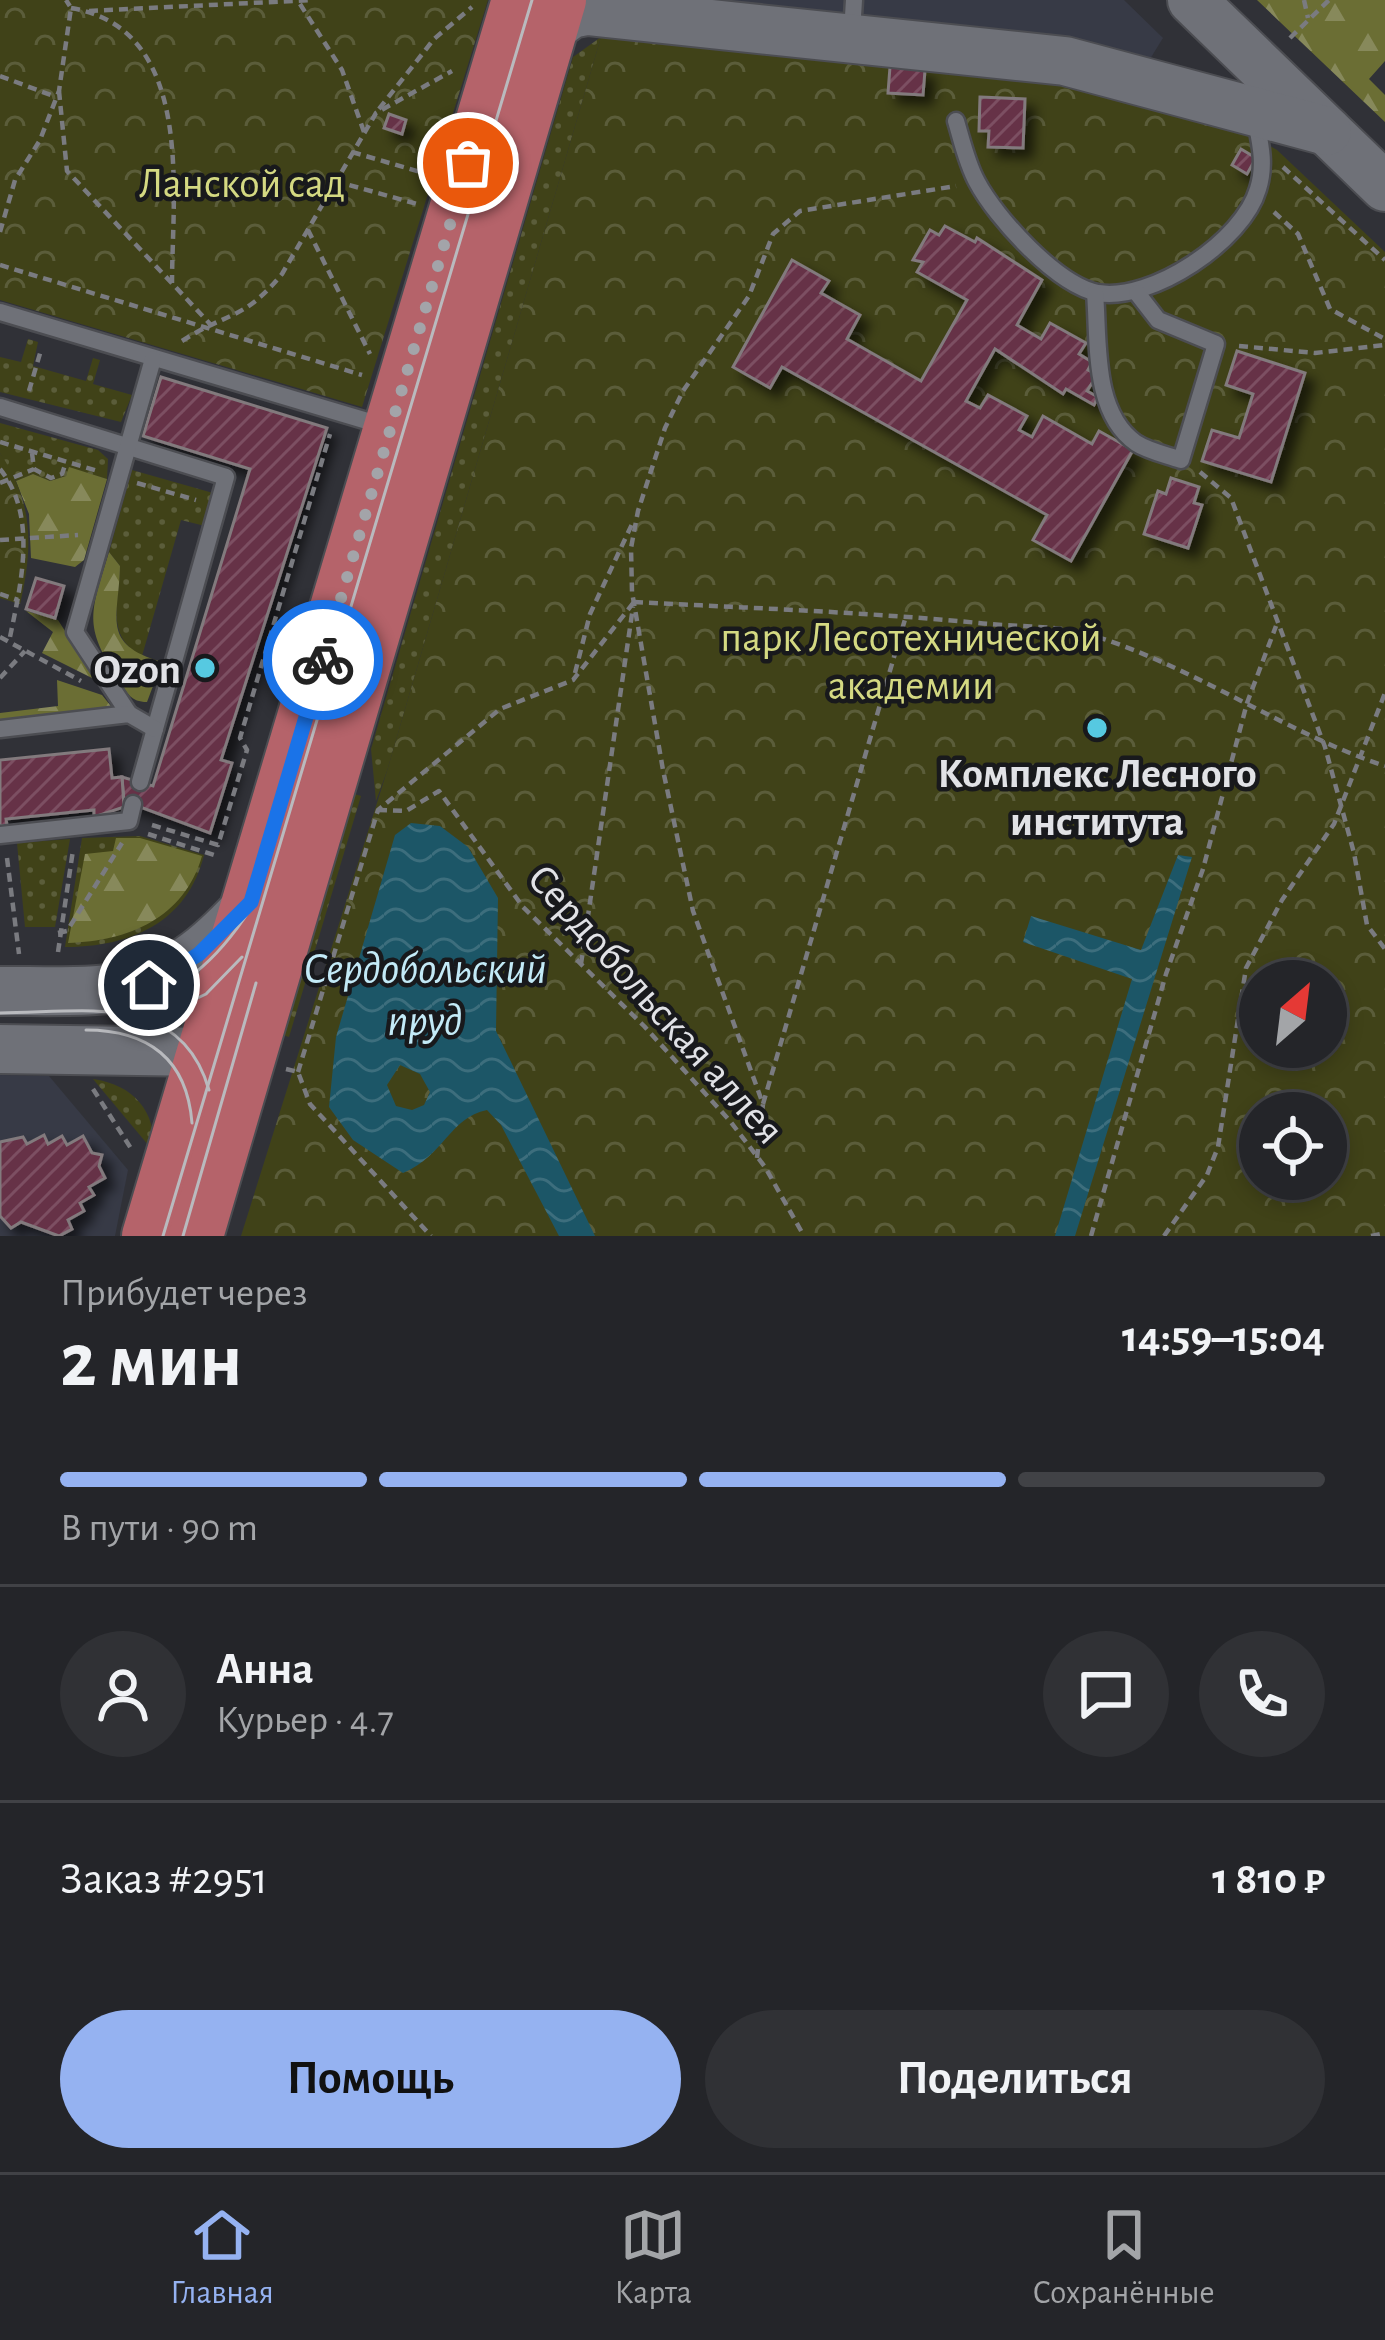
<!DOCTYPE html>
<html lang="ru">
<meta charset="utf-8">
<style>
body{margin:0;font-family:"Alegreya Sans",sans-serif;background:#303135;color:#f1f3f6;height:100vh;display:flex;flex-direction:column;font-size:45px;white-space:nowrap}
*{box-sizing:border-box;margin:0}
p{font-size:39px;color:#a3a5a8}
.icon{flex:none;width:66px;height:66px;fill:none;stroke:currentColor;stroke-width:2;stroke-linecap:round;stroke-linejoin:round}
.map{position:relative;height:1236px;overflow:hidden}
.sheet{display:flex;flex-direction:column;background:#242529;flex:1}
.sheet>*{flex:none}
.needle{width:78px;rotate:28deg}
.fabs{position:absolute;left:1239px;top:960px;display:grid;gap:24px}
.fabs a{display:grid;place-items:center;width:108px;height:108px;border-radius:50%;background:#242529;box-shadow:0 6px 18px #0003,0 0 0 3px #414246;font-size:60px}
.pin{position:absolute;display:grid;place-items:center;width:102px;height:102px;color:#fff;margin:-51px;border:6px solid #fff;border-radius:50%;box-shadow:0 3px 12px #0007}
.courier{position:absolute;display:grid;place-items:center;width:120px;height:120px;margin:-60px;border:9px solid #1a73e8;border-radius:50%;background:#fff;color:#222;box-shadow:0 3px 15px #0007}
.overview em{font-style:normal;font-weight:700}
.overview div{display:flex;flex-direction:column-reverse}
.overview{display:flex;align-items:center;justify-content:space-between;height:204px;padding:0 60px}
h1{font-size:78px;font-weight:700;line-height:90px}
.bar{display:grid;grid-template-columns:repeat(4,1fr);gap:18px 12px;align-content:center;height:144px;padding:0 60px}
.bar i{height:15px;border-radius:9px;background:#414246}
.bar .on{background:#95b2f1}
.bar p{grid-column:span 4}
.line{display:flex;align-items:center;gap:30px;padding:0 60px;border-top:3px solid #414246}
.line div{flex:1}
.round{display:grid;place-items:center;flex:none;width:126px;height:126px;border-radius:63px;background:#303135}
.button{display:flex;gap:24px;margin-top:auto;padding:24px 60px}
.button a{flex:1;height:138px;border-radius:72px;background:#95b2f1;color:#111;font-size:48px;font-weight:700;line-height:138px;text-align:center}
.button a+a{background:#303135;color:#f1f3f6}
.tab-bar{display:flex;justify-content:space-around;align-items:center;height:168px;border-top:3px solid #414246;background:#242529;font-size:33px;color:#a3a5a8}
.tab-bar a{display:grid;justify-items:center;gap:6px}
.tab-bar .on{color:#95b2f1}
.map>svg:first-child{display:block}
</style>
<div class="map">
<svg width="1385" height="1236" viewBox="0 0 1385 1236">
<defs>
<pattern id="grass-dots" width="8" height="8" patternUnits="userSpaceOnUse" patternTransform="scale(3)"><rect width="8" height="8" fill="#404218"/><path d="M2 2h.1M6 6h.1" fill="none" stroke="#5b5d3a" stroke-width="1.8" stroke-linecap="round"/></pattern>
<pattern id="forest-firs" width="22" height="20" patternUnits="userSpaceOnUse" patternTransform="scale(3)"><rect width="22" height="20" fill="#6b6e34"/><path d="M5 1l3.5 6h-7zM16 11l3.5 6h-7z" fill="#87895b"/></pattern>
<pattern id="park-crowns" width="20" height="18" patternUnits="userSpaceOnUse" patternTransform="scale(3)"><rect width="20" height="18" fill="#404218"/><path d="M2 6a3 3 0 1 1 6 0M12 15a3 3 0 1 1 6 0" fill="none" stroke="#5b5d3a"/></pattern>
<pattern id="water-waves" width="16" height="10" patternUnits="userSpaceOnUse" patternTransform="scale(3)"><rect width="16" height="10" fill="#1c5667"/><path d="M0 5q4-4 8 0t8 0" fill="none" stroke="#3d6e7d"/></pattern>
<pattern id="building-hatch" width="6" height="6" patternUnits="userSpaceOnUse" patternTransform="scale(3)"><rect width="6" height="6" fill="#663147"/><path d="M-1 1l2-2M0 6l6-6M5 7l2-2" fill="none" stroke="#7c4f62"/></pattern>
<filter id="shadow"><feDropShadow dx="9" dy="9" stdDeviation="6" flood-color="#0009"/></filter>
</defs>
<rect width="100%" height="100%" fill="#303137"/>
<g fill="#373a46">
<polygon points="694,0 1124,0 1163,38 1150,59"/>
<polygon points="0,1075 49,1076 128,1170 115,1236 0,1236"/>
</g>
<g fill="url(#grass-dots)">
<polygon points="601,37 387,771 376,801 371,749 573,57"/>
<polygon points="28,339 38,342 33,366 86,381 93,358 100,360 93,384 132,395 121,422 0,392 0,357 21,362"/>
<polygon points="0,423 98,450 108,459 107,479 70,468 66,476 50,481 33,474 16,481 0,453"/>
<path d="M 132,470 L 213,493 L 205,526 L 181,520 L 142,656 C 105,636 119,603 120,566 L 109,552 Z"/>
<polygon points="351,793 361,796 289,1037 279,1034"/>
<path d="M 140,836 L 204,855 C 187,923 130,947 65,947 L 82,838 Z"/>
<polygon points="70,839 55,927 25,927 17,843"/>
<path d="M 93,1079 C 134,1085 156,1111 154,1152 Z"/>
</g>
<g fill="url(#forest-firs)">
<polygon points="1257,0 1385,0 1385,61 1369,79 1385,95 1385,122"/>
<polygon points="69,467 107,479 84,560 75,567 31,558 29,514 16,481 33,474 50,481 66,476"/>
<path d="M 109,552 L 120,566 C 119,618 100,644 162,662 L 147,702 C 131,702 127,693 119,680 C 82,625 91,612 109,552 Z"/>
<polygon points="26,611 58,620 96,680 42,653 53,632"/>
<polygon points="57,680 102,695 114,710 0,722 0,713 58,706"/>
<path d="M 116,838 L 140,838 L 202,856 C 184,918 129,941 68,943 L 85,854 L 113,851 Z"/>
</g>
<g fill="url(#park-crowns)" fill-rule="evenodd">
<polygon points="0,0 488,0 362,407 0,300"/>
<path d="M 601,37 L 1055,81 L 1215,115 L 1277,150 L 1385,252 L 1385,1236 L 241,1236 L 387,771 ZM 1260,981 L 1326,981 L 1326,1047 L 1260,1047 ZM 1260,1113 L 1326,1113 L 1326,1179 L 1260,1179 Z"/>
<path d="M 0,453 C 34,503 33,548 20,604 L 0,598 Z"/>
</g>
<g fill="url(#water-waves)" fill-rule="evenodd">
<path d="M 411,823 L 440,826 L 468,847 L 498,898 L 496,1031 L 595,1236 L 559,1236 L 501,1125 L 487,1110 C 449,1118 445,1155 403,1173 L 353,1140 L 329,1107 L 336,1037 L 395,835 ZM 400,1065 L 420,1074 L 430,1092 L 424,1105 L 412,1110 L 396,1106 L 387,1085 Z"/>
<polygon points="1178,855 1192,857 1075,1236 1055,1236 1132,979 1023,942 1031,916 1141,950"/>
</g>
<g fill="url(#building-hatch)" stroke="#827a7d" stroke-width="3" filter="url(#shadow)">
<polygon points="890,67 925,70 923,95 888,93"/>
<polygon points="980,97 1025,99 1023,148 988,147 989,131 979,131"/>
<polygon points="389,114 406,120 402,134 384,128"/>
<polygon points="1241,149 1256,158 1247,174 1232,165"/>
<polygon points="945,226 975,242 977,238 1042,280 1017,325 1041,339 1050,323 1086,343 1079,354 1092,362 1088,370 1097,375 1087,391 1098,397 1094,405 1066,389 1063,394 995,349 966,401 980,408 988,395 1027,416 1019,430 1032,437 1043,416 1092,444 1099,431 1133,450 1071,561 1033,540 1047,515 782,367 770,388 733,367 792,260 829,281 821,293 860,315 847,339 921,381 967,300 917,272 923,262 913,260 930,230 939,235"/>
<polygon points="1237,351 1305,373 1271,482 1202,461 1212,430 1239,438 1253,394 1226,385"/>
<polygon points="161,377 327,428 221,760 232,763 210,833 124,801 122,777 153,786 250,469 143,436"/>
<polygon points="1171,478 1199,487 1194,503 1202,505 1188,548 1144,534 1158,491 1166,494"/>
<polygon points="36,578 64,586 55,618 26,609"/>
<polygon points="109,749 112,778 122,777 124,807 94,817 94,810 6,819 7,825 0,826 0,760"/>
<polygon points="44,1135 48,1144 62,1136 67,1145 83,1136 92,1153 102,1155 99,1166 105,1178 89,1187 94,1195 80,1203 84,1211 68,1220 72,1229 59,1236 21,1222 11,1228 0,1216 0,1142 23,1137 27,1144"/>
</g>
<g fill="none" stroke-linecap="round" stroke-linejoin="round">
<g stroke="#4c4d52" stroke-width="21">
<g id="lane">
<polyline points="852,32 854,0"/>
<path d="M 956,121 C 962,141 967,164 977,182 C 996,218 1057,285 1098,293 C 1152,302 1243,241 1258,189 C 1266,164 1260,142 1255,116"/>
<path d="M 1095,293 C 1099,341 1092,412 1136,443 C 1148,451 1167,455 1181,460 L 1216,344 L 1158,320 L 1137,293"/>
<polyline points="0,312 384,426"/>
<polyline points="0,407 226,477 140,782"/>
<polyline points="129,714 75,632 153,359"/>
<polyline points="0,729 129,714 155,729"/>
<polyline points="0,835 129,821 133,804"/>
</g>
</g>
<g stroke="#4c4d52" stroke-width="52">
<g id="secondary">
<polyline points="1192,0 1385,187"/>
<polyline points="549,30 571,14 587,11 1065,61 1327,131"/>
<path d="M 0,991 C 124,991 163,1000 251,902"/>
<polyline points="0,1049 205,1052 238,1038"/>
</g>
</g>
<g stroke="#4c4d52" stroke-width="58">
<g id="primary">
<polyline points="149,1236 519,0"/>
<polyline points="196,1236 559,0"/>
</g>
</g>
<g stroke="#7a7b80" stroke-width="4.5" stroke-dasharray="9 6" stroke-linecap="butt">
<polyline points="1304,0 1308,18"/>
<polyline points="300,4 342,70 364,132"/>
<path d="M 71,8 C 196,29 172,193 172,283"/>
<polyline points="89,11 312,0"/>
<polyline points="1290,38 1329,0"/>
<polyline points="0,76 56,97"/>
<polyline points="59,91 67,171 211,325"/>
<polyline points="379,109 434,39 472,7"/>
<polyline points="352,152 427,174"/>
<polyline points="1283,167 1385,260"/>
<polyline points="335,181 417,204"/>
<polyline points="1274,212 1298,234 1330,309 1385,339"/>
<polyline points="308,230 370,354"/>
<polyline points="0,232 15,180 40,140 59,91 71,8 66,0"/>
<polyline points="0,265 362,375"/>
<path d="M 182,341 C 229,311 243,321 282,274 L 376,113 L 452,71"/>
<polyline points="1239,346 1315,353 1385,345"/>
<polyline points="29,391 41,350"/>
<polyline points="0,442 98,471"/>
<polyline points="32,453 34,469 51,478 62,474 66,462"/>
<path d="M 0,469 C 39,517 20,587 9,642"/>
<polyline points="1200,472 1231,498 1325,747 1354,853 1367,925 1385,949"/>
<polyline points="0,483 34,469"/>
<polyline points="137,483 196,500"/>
<polyline points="0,540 78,535"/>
<polyline points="0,594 18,600"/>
<path d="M 634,602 C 749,608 864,612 979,623 C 1013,627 1055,625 1088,634 C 1192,665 1285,733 1385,766"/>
<polyline points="0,637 81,681"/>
<polyline points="575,673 590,614 633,522"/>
<polyline points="0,678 25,651"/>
<polyline points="378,810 406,811 439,791 523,907 644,1026 730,1121 765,1167 804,1236"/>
<polyline points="152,825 218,845 247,750 240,738 330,434"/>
<polyline points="148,834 217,856"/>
<polyline points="7,858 19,954"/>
<polyline points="58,933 67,931 122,843"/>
<polyline points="58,952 73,850"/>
<polyline points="581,964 633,607"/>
<polyline points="286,1069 298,1072 310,1104 431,1236"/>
<polyline points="298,1072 378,810 500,709 573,680 634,602"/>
<polyline points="93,1089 132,1150"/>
<polyline points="763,1104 906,616"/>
<polyline points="757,1158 763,1104 693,911 663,770 632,592 631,548 638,511 665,428 683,391 749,296 773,234 800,211 956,186"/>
<polyline points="1091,1236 1166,974 1203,869 1247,703 1276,626"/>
<polyline points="1164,1236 1207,1175 1218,1147 1246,968 1282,900 1334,824 1385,693"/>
<polyline points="1371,1236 1385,1233"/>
</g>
<use href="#lane" stroke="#6f7178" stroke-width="16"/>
<use href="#secondary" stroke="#6f7178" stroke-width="48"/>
<use href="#primary" stroke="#b5636a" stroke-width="54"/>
<g stroke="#b9babe" stroke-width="3">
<path d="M 117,1010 C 179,995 217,961 251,908"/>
<path d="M 0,1013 C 83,1013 180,990 209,1090"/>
<polyline points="145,1023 206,994 242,957"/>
<path d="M 86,1030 C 148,1030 187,1059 192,1123"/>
<polyline points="163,1236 532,0"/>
<polyline points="183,1236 256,983"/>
</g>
</g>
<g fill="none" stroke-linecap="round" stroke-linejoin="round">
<polyline stroke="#a3a4a9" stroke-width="12" stroke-dasharray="0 21.6" points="323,660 468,163"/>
<polyline stroke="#1a73e8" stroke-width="15" points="149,985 199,954 251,902 323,660"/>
</g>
<g fill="#56c9e1" stroke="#18191c" stroke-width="4.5">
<circle cx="205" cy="668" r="12"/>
<circle cx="1097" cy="728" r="12"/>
</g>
<g text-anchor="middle" stroke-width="9" stroke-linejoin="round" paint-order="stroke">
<g font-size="42" fill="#d4d982" stroke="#18191c">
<text x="242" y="197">Ланской сад</text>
<text x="911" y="651">парк Лесотехнической<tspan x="911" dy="48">академии</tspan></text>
</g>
<g font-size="42" font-weight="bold" fill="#e1e2e6" stroke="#18191c" text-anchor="end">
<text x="181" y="683">Ozon</text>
<text x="1097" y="787" text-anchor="middle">Комплекс Лесного<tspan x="1097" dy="48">института</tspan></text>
</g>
<g font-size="42" fill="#e1e2e6" stroke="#18191c">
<text transform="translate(657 1003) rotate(48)" y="15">Сердобольская аллея</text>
</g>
<g font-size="45" font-style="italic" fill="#c3eaf7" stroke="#18191c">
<text x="425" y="983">Сердобольский<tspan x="425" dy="52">пруд</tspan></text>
</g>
</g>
</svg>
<div class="fabs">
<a><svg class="needle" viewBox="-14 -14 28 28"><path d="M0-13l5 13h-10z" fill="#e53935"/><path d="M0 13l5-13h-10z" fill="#a3a5a8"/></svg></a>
<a><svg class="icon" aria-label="locate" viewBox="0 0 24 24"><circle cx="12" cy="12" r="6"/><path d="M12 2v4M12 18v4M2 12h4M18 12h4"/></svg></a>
</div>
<div class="pin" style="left:468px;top:163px;background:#ea580c"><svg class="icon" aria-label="bag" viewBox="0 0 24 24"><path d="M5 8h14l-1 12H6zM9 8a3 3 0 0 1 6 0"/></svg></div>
<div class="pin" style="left:149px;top:985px;background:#1f2937"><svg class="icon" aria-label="home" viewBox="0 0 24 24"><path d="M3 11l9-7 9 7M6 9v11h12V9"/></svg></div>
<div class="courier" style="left:323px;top:660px"><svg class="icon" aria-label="bike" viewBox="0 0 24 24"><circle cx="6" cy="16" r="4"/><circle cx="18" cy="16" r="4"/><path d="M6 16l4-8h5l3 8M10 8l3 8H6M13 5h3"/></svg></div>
</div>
<section class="sheet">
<div class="overview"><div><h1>2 мин</h1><p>Прибудет через</p></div><em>14:59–15:04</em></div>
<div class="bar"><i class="on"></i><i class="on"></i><i class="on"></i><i></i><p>В пути · 90 m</p></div>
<div class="line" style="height:216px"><a class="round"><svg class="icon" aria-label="person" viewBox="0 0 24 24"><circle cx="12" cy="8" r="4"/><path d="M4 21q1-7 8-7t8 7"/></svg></a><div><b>Анна</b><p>Курьер · 4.7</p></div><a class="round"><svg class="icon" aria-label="chat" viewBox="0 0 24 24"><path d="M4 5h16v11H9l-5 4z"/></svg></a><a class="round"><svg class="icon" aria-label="phone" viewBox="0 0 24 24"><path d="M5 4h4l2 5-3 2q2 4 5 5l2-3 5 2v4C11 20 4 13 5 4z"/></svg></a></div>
<div class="line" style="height:156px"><div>Заказ #2951</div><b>1 810 ₽</b></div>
<div class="button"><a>Помощь</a><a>Поделиться</a></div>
</section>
<nav class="tab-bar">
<a class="on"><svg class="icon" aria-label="home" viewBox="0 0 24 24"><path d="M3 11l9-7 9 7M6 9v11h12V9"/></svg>Главная</a>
<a><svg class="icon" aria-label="map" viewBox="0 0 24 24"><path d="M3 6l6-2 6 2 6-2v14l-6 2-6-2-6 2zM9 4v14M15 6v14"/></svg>Карта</a>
<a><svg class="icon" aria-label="saved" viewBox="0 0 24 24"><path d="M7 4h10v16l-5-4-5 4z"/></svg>Сохранённые</a>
</nav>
